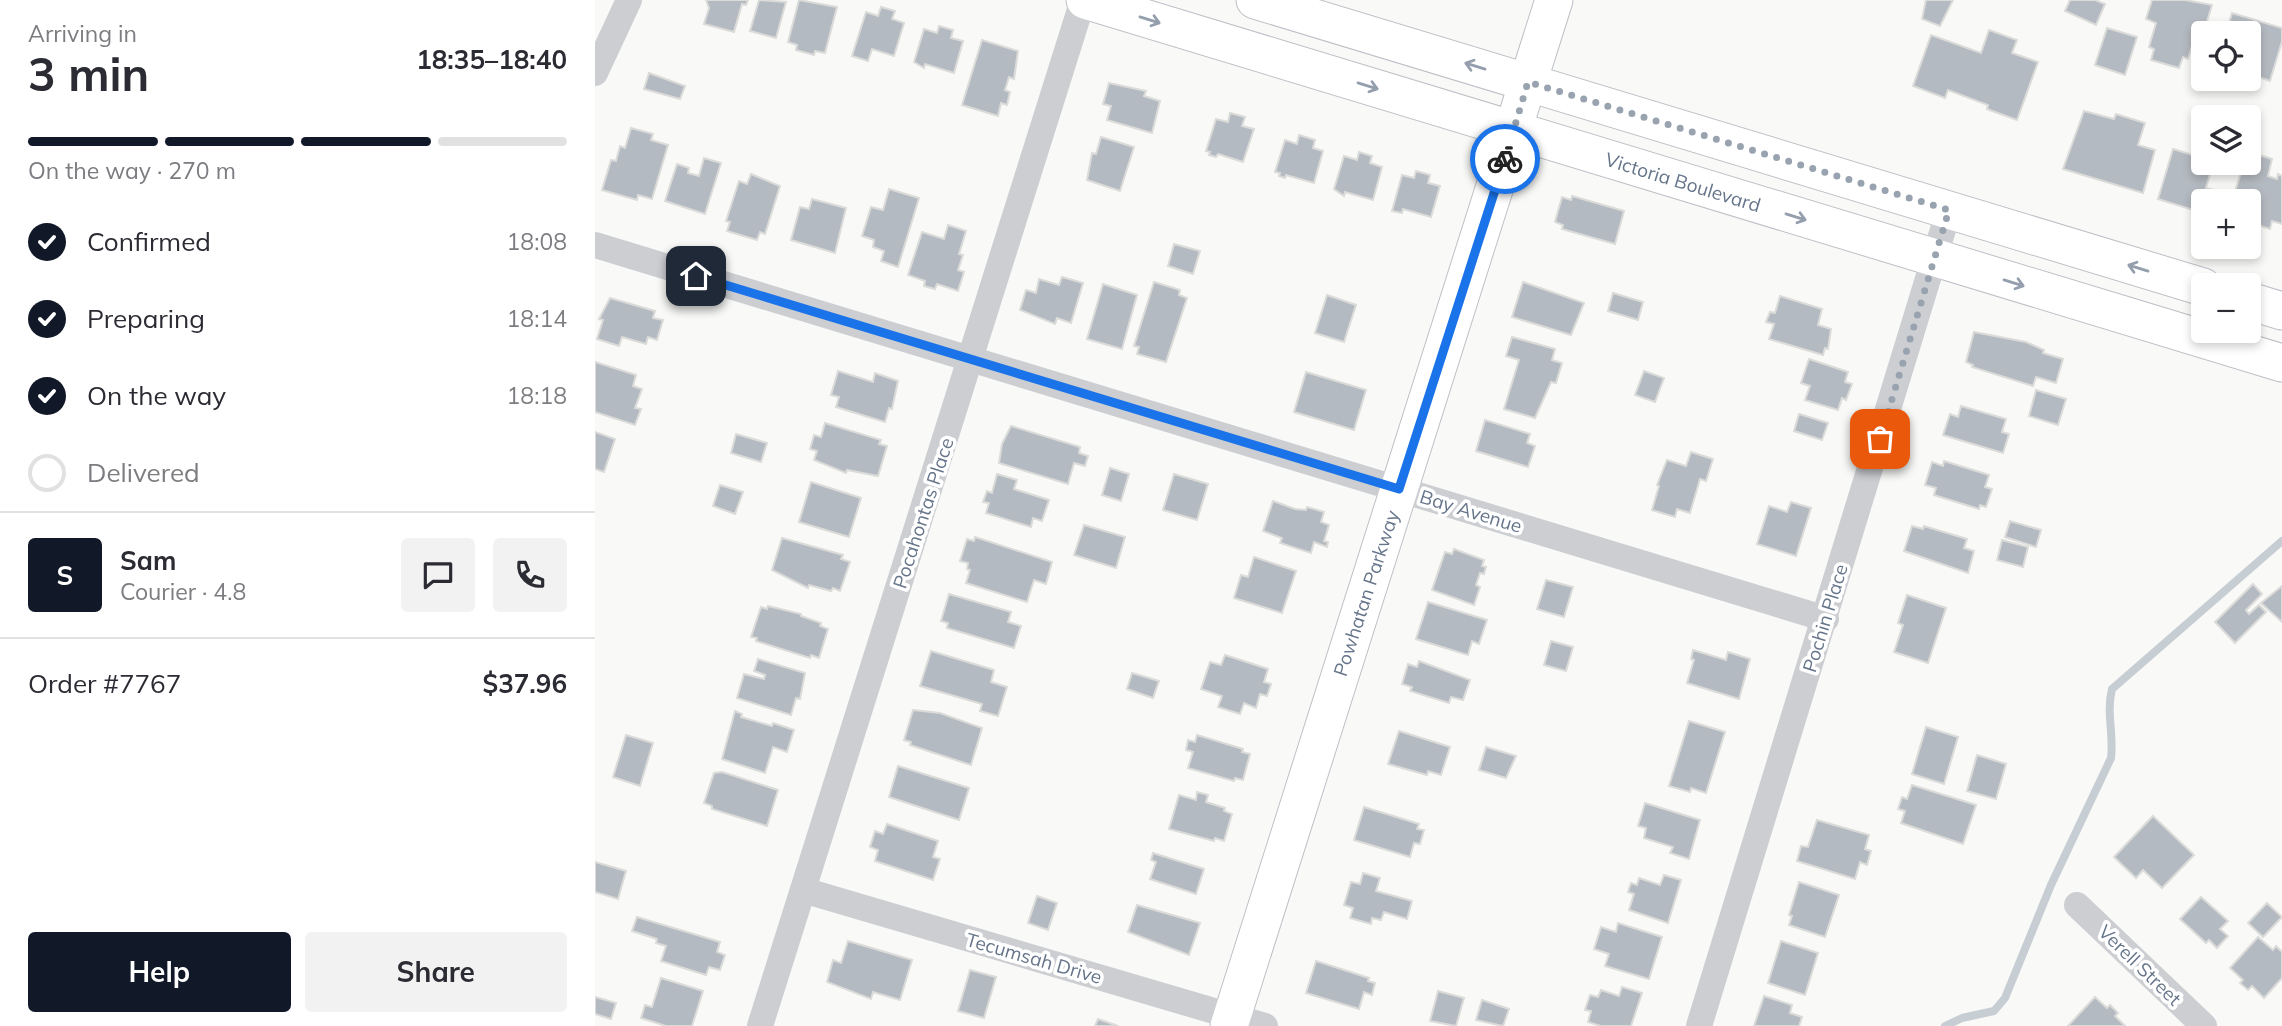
<!DOCTYPE html>
<meta charset="utf-8">
<style>
body{margin:0;font-family:Mulish,sans-serif;background:#f2f2f3;color:#2b2b33;height:100vh;display:flex;flex-direction:column;font-size:26px;white-space:nowrap}
*{box-sizing:border-box;margin:0}
p{font-size:23px;color:#7c7c81}
.icon{flex:none;width:38px;height:38px;fill:none;stroke:currentColor;stroke-width:2;stroke-linecap:round;stroke-linejoin:round}
.map{position:relative;flex:1;overflow:hidden}
.details{display:flex;flex-direction:column;background:#fff;width:595px}
.details>*{flex:none}
.buttons{position:absolute;left:1596px;top:21px;display:grid;gap:14px}
.buttons a{display:grid;place-items:center;width:70px;height:70px;border-radius:7px;background:#fff;box-shadow:0 4px 10px #0003;font-size:35px}
.pin{position:absolute;display:grid;place-items:center;width:60px;height:60px;color:#fff;margin:-30px;border-radius:14px;box-shadow:0 4px 10px #0006}
.courier{position:absolute;display:grid;place-items:center;width:70px;height:70px;margin:-35px;border:5px solid #1a73e8;border-radius:50%;background:#fff;color:#222;box-shadow:0 2px 9px #0007}
.overview em{font-style:normal;font-weight:700}
.overview div{display:flex;flex-direction:column-reverse}
.overview{display:flex;align-items:center;justify-content:space-between;height:119px;padding:0 28px}
h1{font-size:46px;font-weight:700;line-height:52px}
.bar{display:grid;grid-template-columns:repeat(4,1fr);gap:10px 7px;align-content:center;height:84px;padding:0 28px}
.bar i{height:9px;border-radius:5px;background:#e1e1e2}
.bar .active{background:#111827}
.bar p{grid-column:span 4}
.line{display:flex;align-items:center;gap:18px;padding:0 28px;border-top:2px solid #e1e1e2}
.line div{flex:1}
.round{display:grid;place-items:center;flex:none;width:74px;height:74px;border-radius:7px;background:#f2f2f3}
ol{padding:0 28px;list-style:none}
li{display:flex;align-items:center;gap:21px;height:77px}
li p{margin-inline-start:auto}
li .icon{padding:7px;border-radius:50%;background:#111827;color:#fff;stroke-width:4}
li:last-child{color:#7c7c81}
li i{width:38px;height:38px;border:4px solid #e1e1e2;border-radius:50%}
.primary-button{display:flex;gap:14px;margin-top:auto;padding:14px 28px}
.primary-button a{flex:1;height:80px;border-radius:7px;background:#111827;color:#fff;font-size:28px;font-weight:700;line-height:80px;text-align:center}
.primary-button a+a{background:#f2f2f3;color:#2b2b33}
main{display:flex;flex:1;min-height:0}
.map>svg:first-child{display:block}
</style>
<main>
<section class="details">
<div class="overview"><div><h1>3 min</h1><p>Arriving in</p></div><em>18:35–18:40</em></div>
<div class="bar"><i class="active"></i><i class="active"></i><i class="active"></i><i></i><p>On the way · 270 m</p></div>
<ol>
<li><svg class="icon" aria-label="check" viewBox="0 0 24 24"><path d="M5 12l5 5 9-10"/></svg>Confirmed<p>18:08</p></li>
<li><svg class="icon" aria-label="check" viewBox="0 0 24 24"><path d="M5 12l5 5 9-10"/></svg>Preparing<p>18:14</p></li>
<li><svg class="icon" aria-label="check" viewBox="0 0 24 24"><path d="M5 12l5 5 9-10"/></svg>On the way<p>18:18</p></li>
<li><i></i>Delivered</li>
</ol>
<div class="line" style="height:126px"><b class="round" style="background:#111827;color:#fff">S</b><div><b>Sam</b><p>Courier · 4.8</p></div><a class="round"><svg class="icon" aria-label="chat" viewBox="0 0 24 24"><path d="M4 5h16v11H9l-5 4z"/></svg></a><a class="round"><svg class="icon" aria-label="phone" viewBox="0 0 24 24"><path d="M5 4h4l2 5-3 2q2 4 5 5l2-3 5 2v4C11 20 4 13 5 4z"/></svg></a></div>
<div class="line" style="height:91px"><div>Order #7767</div><b>$37.96</b></div>
<div class="primary-button"><a>Help</a><a>Share</a></div>
</section>
<div class="map">
<svg width="1687" height="1026" viewBox="0 0 1687 1026">
<rect width="100%" height="100%" fill="#f9f9f7"/>
<g fill="none" stroke-linecap="round" stroke-linejoin="round">
<path stroke="#c6ced4" stroke-width="8" d="M 1350,1026 L 1367,1018 L 1399,1011 L 1410,998 L 1456,885 L 1516,758 C 1519,735 1511,712 1517,689 L 1687,541"/>
</g>
<g fill="#b4bac1" stroke="#dbdbd9" stroke-width="2">
<polygon points="111,0 153,0 151,5 147,4 139,32 109,24 114,8"/>
<polygon points="164,0 191,2 181,38 155,31"/>
<polygon points="204,0 242,7 230,53 220,51 219,55 201,50 202,45 193,42"/>
<polygon points="1331,0 1358,0 1345,26 1327,19"/>
<polygon points="1475,0 1500,0 1510,4 1501,25 1470,11"/>
<polygon points="1557,0 1590,0 1617,5 1610,28 1603,26 1593,59 1588,57 1584,68 1556,60 1559,49 1554,47 1561,23 1551,19"/>
<polygon points="286,7 300,11 297,19 309,23 299,56 277,49 273,61 257,56 271,12 283,16"/>
<polygon points="1637,13 1687,28 1687,41 1675,81 1664,77 1662,84 1651,80 1654,33 1631,33"/>
<polygon points="344,26 358,30 356,38 368,41 359,73 330,64 329,68 319,62 329,29 342,33"/>
<polygon points="1512,28 1542,37 1530,75 1500,65"/>
<polygon points="1394,30 1422,40 1417,53 1443,62 1422,120 1392,109 1393,105 1353,90 1350,98 1318,86 1336,35 1386,53"/>
<polygon points="387,40 423,51 419,79 414,77 410,90 415,92 412,105 406,103 403,116 367,105"/>
<polygon points="54,73 90,86 85,99 49,89"/>
<polygon points="514,83 551,91 549,96 565,101 557,133 512,120 516,106 508,104"/>
<polygon points="1489,111 1519,119 1521,114 1550,123 1543,145 1560,150 1548,193 1468,169"/>
<polygon points="635,113 650,117 647,126 659,129 648,162 623,154 621,157 614,155 615,152 611,151 621,119 633,122"/>
<polygon points="36,128 58,134 56,140 73,145 57,199 43,195 42,200 7,190 16,160 21,161 25,146 30,148"/>
<polygon points="704,135 720,140 718,148 728,151 719,183 691,175 690,178 684,176 685,173 680,172 690,140 702,144"/>
<polygon points="506,137 539,147 525,191 492,180 497,153 501,154"/>
<polygon points="1578,149 1608,158 1608,163 1618,163 1611,188 1630,193 1628,201 1608,201 1608,213 1563,199"/>
<polygon points="764,152 777,156 775,163 787,167 778,200 750,192 749,196 739,189 749,156 762,160"/>
<polygon points="1654,152 1677,159 1673,176 1682,179 1683,174 1687,176 1687,224 1677,221 1675,229 1654,222 1654,201 1637,201 1649,163 1654,163"/>
<polygon points="109,158 126,163 110,214 70,201 82,164 94,168 93,173 104,176"/>
<polygon points="821,171 835,175 833,183 845,186 836,217 808,209 807,213 797,211 807,175 819,178"/>
<polygon points="156,174 185,186 170,234 165,232 162,240 132,231 135,222 131,221 144,181 152,184"/>
<polygon points="294,189 324,198 303,267 286,261 289,251 278,247 279,240 267,236 276,207 288,210"/>
<polygon points="977,196 1029,211 1020,244 967,229 968,225 960,222 967,197 976,200"/>
<polygon points="217,199 251,208 240,253 196,240 205,207 214,209"/>
<polygon points="353,225 371,231 364,254 368,255 363,270 369,272 363,291 342,284 340,289 329,286 330,281 313,275 327,232 349,239"/>
<polygon points="579,244 605,251 598,274 573,266"/>
<polygon points="467,277 488,283 476,323 462,318 460,324 425,310 431,290 441,293 444,279 464,285"/>
<polygon points="559,282 585,290 584,295 592,298 571,362 542,354 544,347 539,346"/>
<polygon points="928,282 989,303 976,335 917,317"/>
<polygon points="508,284 542,295 527,349 492,339"/>
<polygon points="1018,293 1048,302 1043,320 1013,311"/>
<polygon points="732,295 761,305 749,342 720,333"/>
<polygon points="1185,296 1227,309 1223,325 1236,329 1233,349 1230,348 1228,355 1174,339 1179,324 1171,322 1175,312 1180,313"/>
<polygon points="15,298 60,311 58,318 68,320 62,340 53,337 51,344 27,337 24,346 2,339 8,320 4,319"/>
<polygon points="1379,332 1431,342 1449,350 1448,353 1468,359 1461,383 1441,377 1438,386 1377,367 1378,365 1371,362"/>
<polygon points="917,337 960,349 957,360 967,363 961,383 956,382 940,418 909,409 924,360 911,356"/>
<polygon points="1214,359 1253,372 1250,382 1257,384 1251,400 1247,398 1243,410 1210,400 1215,386 1206,383"/>
<polygon points="0,362 41,375 38,386 47,389 40,408 46,409 40,425 0,412"/>
<polygon points="243,371 278,382 280,373 303,381 297,409 294,408 290,422 241,407 244,397 236,395"/>
<polygon points="1049,371 1069,378 1060,402 1040,395"/>
<polygon points="711,372 771,390 759,430 699,412"/>
<polygon points="1441,390 1471,399 1463,425 1434,416"/>
<polygon points="1366,406 1411,419 1407,432 1414,434 1408,453 1348,435 1355,414 1363,417"/>
<polygon points="1204,414 1233,423 1227,440 1199,431"/>
<polygon points="890,420 935,434 932,443 940,446 933,467 881,451"/>
<polygon points="230,423 286,440 284,444 292,446 283,476 252,470 251,473 219,460 222,451 215,449 219,435 226,437"/>
<polygon points="416,426 485,447 484,453 493,456 490,466 479,463 473,484 404,463 407,444"/>
<polygon points="0,432 20,439 9,472 0,469"/>
<polygon points="141,434 172,443 166,462 136,453"/>
<polygon points="1096,452 1118,459 1111,481 1105,479 1095,513 1082,509 1080,517 1057,510 1064,486 1062,485 1072,460 1091,466"/>
<polygon points="1349,461 1394,475 1390,487 1397,489 1391,507 1385,505 1384,509 1339,495 1341,488 1330,485 1337,462 1348,466"/>
<polygon points="515,468 534,474 526,501 507,495"/>
<polygon points="402,474 422,480 419,489 454,500 447,521 438,518 436,527 391,513 394,503 388,502 392,491 397,493"/>
<polygon points="579,474 613,484 602,520 568,510"/>
<polygon points="216,482 266,498 254,537 204,522"/>
<polygon points="125,485 148,492 140,514 118,506"/>
<polygon points="678,501 700,509 711,510 712,507 729,512 726,522 734,525 729,541 733,542 732,547 719,542 716,553 685,543 687,538 668,531"/>
<polygon points="1196,502 1216,508 1201,556 1162,544 1174,506 1192,512"/>
<polygon points="1415,521 1446,530 1441,547 1410,537"/>
<polygon points="489,525 530,537 521,568 479,555"/>
<polygon points="1317,526 1328,529 1329,526 1372,539 1369,548 1379,551 1373,573 1309,551"/>
<polygon points="380,537 457,562 451,584 439,580 432,602 371,583 375,570 372,569 373,563 365,561 372,539 379,541"/>
<polygon points="187,538 248,555 246,559 255,562 245,591 238,588 236,591 214,585 213,588 177,570"/>
<polygon points="1407,540 1433,547 1428,567 1402,560"/>
<polygon points="859,549 889,560 887,566 891,567 889,574 885,573 881,585 885,587 879,605 837,590 850,552 857,554"/>
<polygon points="659,557 701,571 687,613 639,598 646,575 653,577"/>
<polygon points="951,580 978,587 969,617 942,609"/>
<polygon points="1658,584 1667,594 1651,610 1654,614 1664,605 1671,612 1640,643 1620,622"/>
<polygon points="1687,586 1687,622 1666,603"/>
<polygon points="354,594 416,612 413,622 426,626 419,648 352,628 353,623 346,621"/>
<polygon points="1312,595 1351,608 1333,663 1299,652 1308,625 1303,623"/>
<polygon points="833,602 892,620 884,644 877,641 873,655 821,639"/>
<polygon points="173,606 206,614 206,616 226,623 225,626 233,629 224,658 216,655 215,658 161,641 162,638 156,637 166,607 172,609"/>
<polygon points="956,641 978,647 971,671 949,665"/>
<polygon points="1098,650 1131,660 1133,652 1155,659 1144,699 1092,683 1099,660 1096,659"/>
<polygon points="336,651 399,670 396,682 412,687 403,716 385,711 387,704 325,686"/>
<polygon points="630,655 673,669 669,682 676,684 672,696 665,694 661,708 649,703 645,714 623,707 627,696 606,689 615,662 626,665"/>
<polygon points="163,659 210,673 205,699 201,698 196,715 142,698 149,674 169,679 170,675 159,671"/>
<polygon points="824,661 875,680 868,700 856,697 854,703 815,691 817,687 807,684 813,664 822,667"/>
<polygon points="537,673 564,681 558,698 532,689"/>
<polygon points="318,710 345,713 387,728 376,765 315,745 316,742 309,740"/>
<polygon points="140,711 147,714 146,717 177,726 178,723 199,730 192,752 178,747 170,773 127,759"/>
<polygon points="1094,721 1130,732 1111,793 1096,788 1095,792 1074,786"/>
<polygon points="1331,727 1363,737 1349,784 1317,774"/>
<polygon points="804,731 855,747 846,775 833,771 832,775 793,764"/>
<polygon points="31,735 58,743 45,786 18,777"/>
<polygon points="602,735 648,749 647,752 655,754 648,780 640,778 639,781 593,768 598,752 591,750 593,740 600,742"/>
<polygon points="891,747 921,756 911,778 884,770"/>
<polygon points="1382,755 1411,764 1401,799 1372,791"/>
<polygon points="303,766 374,788 364,820 294,797"/>
<polygon points="127,772 183,790 172,826 117,809 117,806 109,803 119,773"/>
<polygon points="1317,785 1381,805 1368,844 1306,823 1310,811 1303,809 1307,797 1312,799"/>
<polygon points="602,792 613,795 611,802 630,808 629,811 637,814 629,841 620,838 619,841 574,829 584,795 601,800"/>
<polygon points="1050,803 1105,820 1094,859 1075,853 1078,847 1049,838 1051,828 1043,826"/>
<polygon points="769,807 824,824 822,829 829,830 825,844 819,843 815,857 759,840"/>
<polygon points="1558,816 1599,855 1567,888 1548,870 1541,878 1519,857"/>
<polygon points="1222,820 1274,835 1270,849 1276,851 1272,865 1265,862 1260,879 1202,861 1206,846 1213,847"/>
<polygon points="292,824 343,841 338,857 345,859 338,880 280,861 283,850 275,847 280,831 288,834"/>
<polygon points="558,853 609,869 601,894 555,879 561,862 556,860"/>
<polygon points="0,862 31,871 23,899 0,892"/>
<polygon points="768,873 785,878 781,891 817,901 812,919 789,912 786,920 777,918 776,924 755,918 758,908 749,905 756,882 765,884"/>
<polygon points="1069,875 1086,880 1073,923 1034,910 1039,894 1033,892 1036,883 1042,885 1044,878 1065,885"/>
<polygon points="1204,882 1244,895 1230,937 1194,925 1197,916 1194,915"/>
<polygon points="442,896 462,903 453,930 433,923"/>
<polygon points="1606,897 1633,921 1625,929 1633,936 1622,948 1614,940 1611,943 1585,919"/>
<polygon points="1672,903 1687,917 1668,937 1653,923"/>
<polygon points="542,905 605,923 594,955 533,932"/>
<polygon points="42,917 125,942 122,952 130,955 125,970 114,967 111,975 66,961 71,946 61,943 62,939 37,931"/>
<polygon points="1023,923 1067,937 1054,979 1010,966 1014,954 999,949 1006,927 1021,932"/>
<polygon points="1663,937 1678,950 1681,946 1687,952 1687,978 1669,998 1657,986 1653,990 1645,983 1648,980 1635,968"/>
<polygon points="253,941 317,960 305,1000 278,992 276,999 232,982 238,960 246,963"/>
<polygon points="1186,941 1223,953 1210,995 1173,983"/>
<polygon points="721,961 774,978 773,981 780,983 777,995 769,992 764,1009 711,993"/>
<polygon points="375,970 401,977 389,1018 363,1011"/>
<polygon points="66,978 108,991 97,1026 71,1026 46,1018 50,1005 57,1007"/>
<polygon points="1027,987 1047,993 1036,1026 1006,1026 993,1022 996,1011 990,1010 995,995 1003,997 1006,990 1024,996"/>
<polygon points="843,991 869,998 861,1026 835,1021"/>
<polygon points="1169,996 1197,1005 1195,1013 1207,1017 1204,1026 1159,1026"/>
<polygon points="0,997 21,1003 16,1019 0,1014"/>
<polygon points="1500,997 1512,1008 1515,1005 1523,1013 1520,1016 1530,1026 1473,1026"/>
<polygon points="887,1000 914,1009 908,1026 881,1020"/>
<polygon points="503,1019 523,1026 500,1026"/>
</g>
<g fill="none" stroke-linecap="round" stroke-linejoin="round">
<g stroke="#bdc1c7" stroke-width="39">
<g id="secondary">
<polyline points="490,0 1687,363"/>
<polyline points="660,0 1608,287"/>
<polyline points="1654,301 1687,311"/>
<polyline points="634,1026 959,0"/>
</g>
</g>
<g stroke="#ccced2" stroke-width="26">
<polyline points="0,73 34,0"/>
<polyline points="0,245 1231,619"/>
<polyline points="208,890 670,1026"/>
<polyline points="1482,905 1609,1026"/>
<polyline points="165,1026 488,0"/>
<polyline points="1104,1026 1354,210"/>
</g>
<use href="#secondary" stroke="#fff" stroke-width="37"/>
</g>
<defs><path id="oneway-shaft" d="M-6 0H5M1.5-3L5.5 0L1.5 3" fill="none" stroke-width="1.6" stroke-linecap="round" stroke-linejoin="round" transform="scale(1.75)"/></defs>
<g stroke="#949ead">
<use href="#oneway-shaft" transform="translate(555 20) rotate(17)"/>
<use href="#oneway-shaft" transform="translate(880 66) rotate(-163)"/>
<use href="#oneway-shaft" transform="translate(773 86) rotate(17)"/>
<use href="#oneway-shaft" transform="translate(1201 217) rotate(17)"/>
<use href="#oneway-shaft" transform="translate(1543 268) rotate(-163)"/>
<use href="#oneway-shaft" transform="translate(1419 283) rotate(17)"/>
</g>
<g fill="none" stroke-linecap="round" stroke-linejoin="round">
<polyline stroke="#99a3b0" stroke-width="7" stroke-dasharray="0 12.6" points="910,159 933,82 1354,210 1285,439"/>
<polyline stroke="#1a73e8" stroke-width="9" points="101,276 804,489 910,159"/>
</g>
<g text-anchor="middle" stroke-width="7" stroke-linejoin="round" paint-order="stroke">
<g font-size="19" fill="#66758a" stroke="#fff">
<text transform="translate(1088 182) rotate(17)" y="7">Victoria Boulevard</text>
<text transform="translate(876 511) rotate(17)" y="7">Bay Avenue</text>
<text transform="translate(328 513) rotate(-72)" y="7">Pocahontas Place</text>
<text transform="translate(771 593) rotate(-72)" y="7">Powhatan Parkway</text>
<text transform="translate(1230 618) rotate(-73)" y="7">Pochin Place</text>
<text transform="translate(439 958) rotate(16)" y="7">Tecumsah Drive</text>
<text transform="translate(1545 965) rotate(44)" y="7">Verell Street</text>
</g>
</g>
</svg>
<div class="buttons">
<a><svg class="icon" aria-label="locate" viewBox="0 0 24 24"><circle cx="12" cy="12" r="6"/><path d="M12 2v4M12 18v4M2 12h4M18 12h4"/></svg></a>
<a><svg class="icon" aria-label="layers" viewBox="0 0 24 24"><path d="M12 4l9 5-9 5-9-5zM3 14l9 5 9-5"/></svg></a>
<a>+</a>
<a>−</a>
</div>
<div class="pin" style="left:1285px;top:439px;background:#ea580c"><svg class="icon" aria-label="bag" viewBox="0 0 24 24"><path d="M5 8h14l-1 12H6zM9 8a3 3 0 0 1 6 0"/></svg></div>
<div class="pin" style="left:101px;top:276px;background:#1f2937"><svg class="icon" aria-label="home" viewBox="0 0 24 24"><path d="M3 11l9-7 9 7M6 9v11h12V9"/></svg></div>
<div class="courier" style="left:910px;top:159px"><svg class="icon" aria-label="bike" viewBox="0 0 24 24"><circle cx="6" cy="16" r="4"/><circle cx="18" cy="16" r="4"/><path d="M6 16l4-8h5l3 8M10 8l3 8H6M13 5h3"/></svg></div>
</div>
</main>
